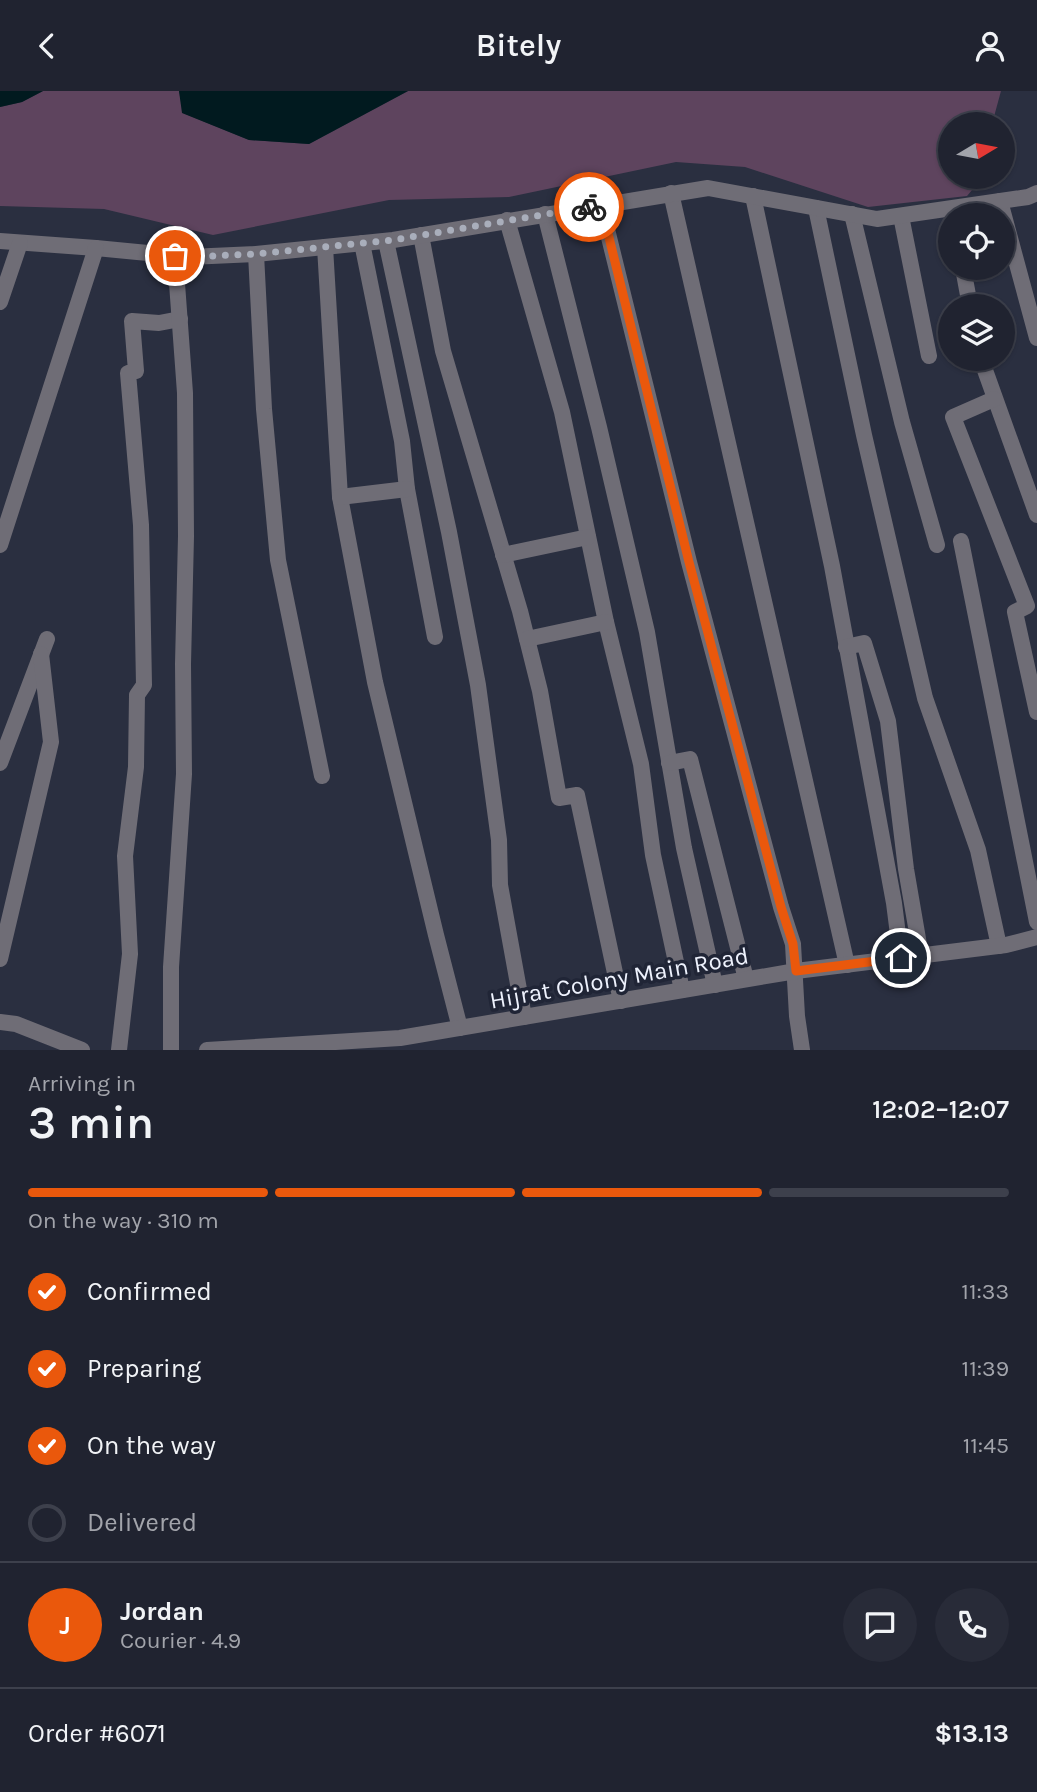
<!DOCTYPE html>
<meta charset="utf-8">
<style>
body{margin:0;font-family:Karla,sans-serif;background:#282b38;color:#f1f3f6;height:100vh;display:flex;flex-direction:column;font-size:26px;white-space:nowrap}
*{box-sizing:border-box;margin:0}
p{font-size:23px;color:#a2a4ab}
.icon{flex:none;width:38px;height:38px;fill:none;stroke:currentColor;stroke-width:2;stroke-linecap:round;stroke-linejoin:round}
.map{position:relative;height:959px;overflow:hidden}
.details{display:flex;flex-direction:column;background:#202330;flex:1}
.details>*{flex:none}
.needle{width:46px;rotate:80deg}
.fabs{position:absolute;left:938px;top:21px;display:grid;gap:14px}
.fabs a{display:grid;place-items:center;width:77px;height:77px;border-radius:50%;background:#202330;box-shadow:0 2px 5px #0004,0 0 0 2px #3d404c;font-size:35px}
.pin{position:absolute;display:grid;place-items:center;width:60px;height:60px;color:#fff;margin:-30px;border:4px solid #fff;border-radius:50%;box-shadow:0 2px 7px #0007}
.courier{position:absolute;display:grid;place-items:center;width:70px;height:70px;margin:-35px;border:5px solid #ea580c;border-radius:50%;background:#fff;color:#222;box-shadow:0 2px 9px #0007}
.head em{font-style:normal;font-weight:600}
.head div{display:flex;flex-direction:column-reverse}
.head{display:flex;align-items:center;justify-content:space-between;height:119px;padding:0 28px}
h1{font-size:46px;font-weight:600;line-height:52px}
.bar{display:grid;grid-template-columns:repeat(4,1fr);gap:10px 7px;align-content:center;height:84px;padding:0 28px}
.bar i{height:9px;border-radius:5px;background:#3d404c}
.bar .selected{background:#ea580c}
.bar p{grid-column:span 4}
.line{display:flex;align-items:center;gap:18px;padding:0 28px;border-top:2px solid #3d404c}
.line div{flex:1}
.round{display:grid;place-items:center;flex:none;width:74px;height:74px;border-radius:37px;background:#282b38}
ol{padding:0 28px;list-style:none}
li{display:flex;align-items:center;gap:21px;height:77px}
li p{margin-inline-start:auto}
li .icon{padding:7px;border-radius:50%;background:#ea580c;color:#fff;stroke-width:4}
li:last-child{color:#a2a4ab}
li i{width:38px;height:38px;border:4px solid #3d404c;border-radius:50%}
header{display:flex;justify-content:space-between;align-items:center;height:91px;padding:0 28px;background:#202330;font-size:32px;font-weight:600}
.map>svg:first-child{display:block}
</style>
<header><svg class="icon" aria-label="back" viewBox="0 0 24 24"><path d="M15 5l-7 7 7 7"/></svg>Bitely<svg class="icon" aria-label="person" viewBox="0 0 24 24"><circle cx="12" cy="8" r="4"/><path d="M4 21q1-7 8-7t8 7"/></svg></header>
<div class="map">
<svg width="1037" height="959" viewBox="0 0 1037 959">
<rect width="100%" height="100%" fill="#2a2f40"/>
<polygon fill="#5e445e" points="43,0 179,0 183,22 249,49 309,53 408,0 1001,0 992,33 950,33 950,86 983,86 967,105 868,116 745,76 676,71 509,106 389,109 213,144 104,118 0,115 0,16 22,11"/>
<g fill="#011a1f">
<polygon points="0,0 43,0 22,11 0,16"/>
<polygon points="179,0 408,0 309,53 249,49 182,22"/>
</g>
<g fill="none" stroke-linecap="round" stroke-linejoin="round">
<g stroke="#6f6d76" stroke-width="16">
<polyline points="671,102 847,874"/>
<polyline points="753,105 832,475 894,812 901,867"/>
<polyline points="1000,110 1037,247"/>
<polyline points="601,114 689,471 781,816 793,853 797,925 802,959"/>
<polyline points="816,117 864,344 925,607 978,759 999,855"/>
<polyline points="545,123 599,336 647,541 684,757 715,894"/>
<polyline points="852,123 902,331 937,454"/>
<polyline points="901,125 929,265"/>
<polyline points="507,129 562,321 606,531 641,673 653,764 682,899"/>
<polyline points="421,144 443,260 520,520 540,600 559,707 577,704 621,910"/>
<polyline points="0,150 96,157 189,166 256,163 393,149 708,97 877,128 1028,106 1037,102"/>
<polyline points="386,150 449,441 478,594 499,749 500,794 524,926"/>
<polyline points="362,152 402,350 407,398 435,546"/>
<polyline points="325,156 340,406 375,591 436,844 460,937"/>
<polyline points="256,163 264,318 278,469 322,685"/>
<polyline points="963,177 970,215"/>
<polyline points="0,211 20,152"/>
<polyline points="981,268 1037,424"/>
<polyline points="994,308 953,326 1027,515 1015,521 1037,621"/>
<polyline points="340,406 407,398"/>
<polyline points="961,450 1037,831"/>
<polyline points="0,454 96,157"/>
<polyline points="503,464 588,446"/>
<polyline points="527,548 606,531"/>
<polyline points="846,556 864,552 888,630 906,778 921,865"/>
<polyline points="0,672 47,548"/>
<polyline points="669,672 690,668 746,888"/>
<polyline points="0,868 51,651 41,563"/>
<polyline points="0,931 16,933 82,959"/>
<polyline points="119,959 130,863 125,765 136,676 137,604 144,594 141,434 128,282 136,280 132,230 159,232 180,228"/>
<polyline points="171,959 171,876 184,683 183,573 186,445 185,302 175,165"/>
<polyline points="207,959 400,947 796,880 1006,854 1037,846"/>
</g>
</g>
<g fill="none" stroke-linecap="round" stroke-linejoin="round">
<polyline stroke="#a9aebb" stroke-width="7" stroke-dasharray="0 12.6" points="175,165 189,166 256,163 393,149 589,116"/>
<polyline stroke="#ea580c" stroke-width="9" points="589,116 601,114 689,471 781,816 793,853 796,880 901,867"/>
</g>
<g text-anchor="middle" stroke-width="7" stroke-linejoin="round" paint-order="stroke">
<g font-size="24" fill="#eef2fd" stroke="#202536">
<text transform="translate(619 887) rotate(-10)" y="8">Hijrat Colony Main Road</text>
</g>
</g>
</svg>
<div class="fabs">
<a><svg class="needle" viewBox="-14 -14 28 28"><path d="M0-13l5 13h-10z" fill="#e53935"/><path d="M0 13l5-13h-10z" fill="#a2a4ab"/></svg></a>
<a><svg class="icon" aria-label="locate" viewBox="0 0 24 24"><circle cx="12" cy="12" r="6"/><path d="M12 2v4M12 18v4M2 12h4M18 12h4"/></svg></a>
<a><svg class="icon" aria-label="layers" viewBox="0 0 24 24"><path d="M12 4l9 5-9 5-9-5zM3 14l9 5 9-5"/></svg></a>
</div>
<div class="pin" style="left:175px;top:165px;background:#ea580c"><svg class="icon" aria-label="bag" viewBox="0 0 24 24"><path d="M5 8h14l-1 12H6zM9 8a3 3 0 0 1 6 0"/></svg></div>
<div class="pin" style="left:901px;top:867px;background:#1f2937"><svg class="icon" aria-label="home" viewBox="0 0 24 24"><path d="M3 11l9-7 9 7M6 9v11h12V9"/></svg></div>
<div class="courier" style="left:589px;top:116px"><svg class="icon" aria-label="bike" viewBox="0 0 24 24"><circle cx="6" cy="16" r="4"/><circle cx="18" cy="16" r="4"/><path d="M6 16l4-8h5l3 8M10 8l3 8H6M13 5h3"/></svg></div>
</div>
<section class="details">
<div class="head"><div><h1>3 min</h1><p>Arriving in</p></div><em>12:02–12:07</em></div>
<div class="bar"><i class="selected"></i><i class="selected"></i><i class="selected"></i><i></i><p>On the way · 310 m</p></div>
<ol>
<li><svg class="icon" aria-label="check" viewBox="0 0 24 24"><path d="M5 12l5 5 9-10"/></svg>Confirmed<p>11:33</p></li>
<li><svg class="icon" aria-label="check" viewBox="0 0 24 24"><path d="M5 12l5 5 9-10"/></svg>Preparing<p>11:39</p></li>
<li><svg class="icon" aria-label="check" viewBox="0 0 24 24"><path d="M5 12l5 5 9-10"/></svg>On the way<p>11:45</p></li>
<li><i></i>Delivered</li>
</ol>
<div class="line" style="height:126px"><b class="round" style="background:#ea580c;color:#fff">J</b><div><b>Jordan</b><p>Courier · 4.9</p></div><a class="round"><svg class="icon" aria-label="chat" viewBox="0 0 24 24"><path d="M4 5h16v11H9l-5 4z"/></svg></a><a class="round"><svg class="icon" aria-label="phone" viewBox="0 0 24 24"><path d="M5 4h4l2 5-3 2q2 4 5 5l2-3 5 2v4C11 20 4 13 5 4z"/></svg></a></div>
<div class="line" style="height:91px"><div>Order #6071</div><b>$13.13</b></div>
</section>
